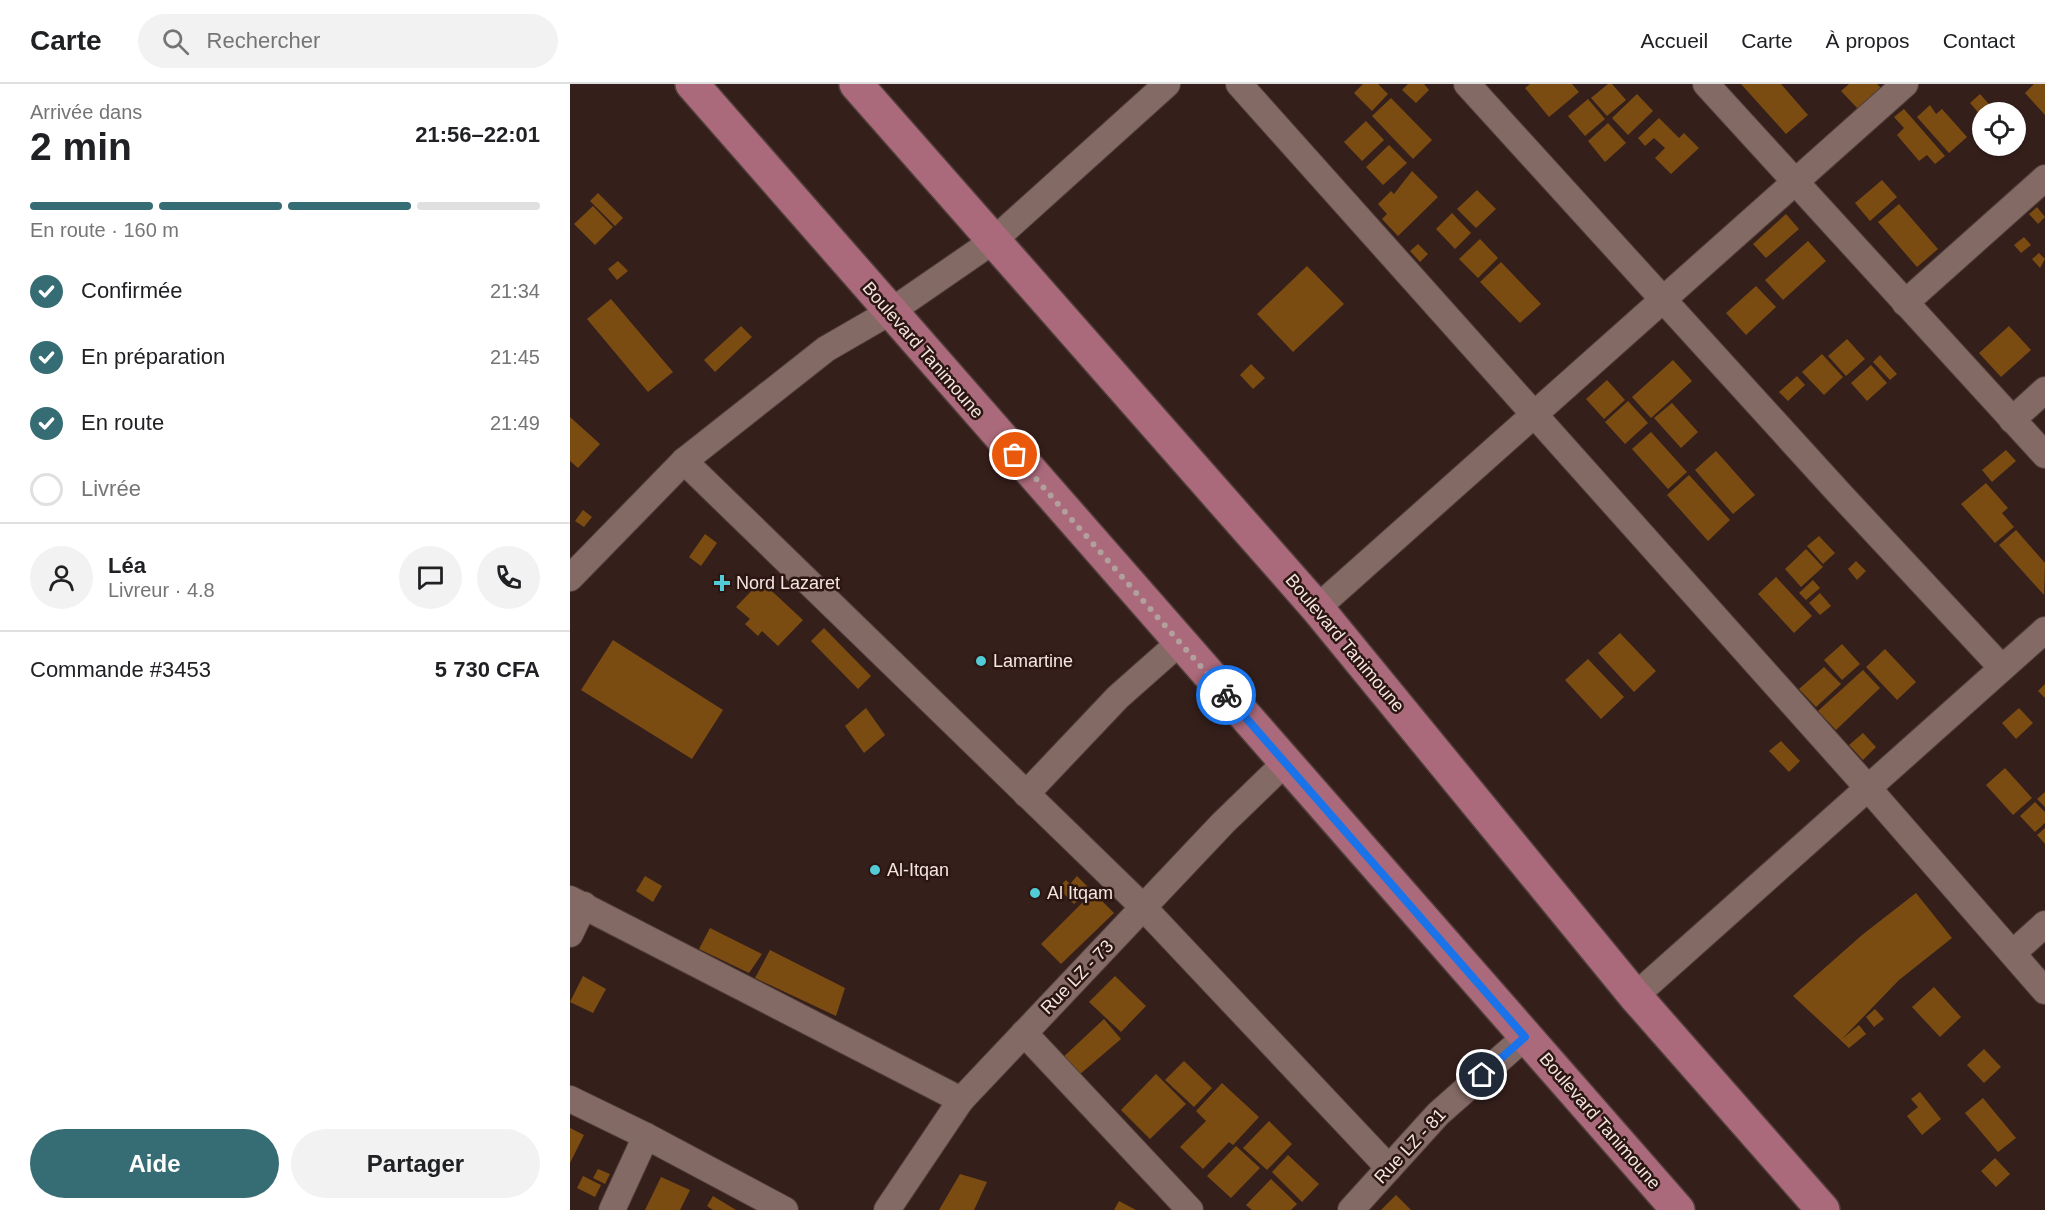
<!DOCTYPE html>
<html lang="fr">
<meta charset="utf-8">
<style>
body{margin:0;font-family:Helvetica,sans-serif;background:#f2f2f2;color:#202124;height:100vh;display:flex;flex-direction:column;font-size:22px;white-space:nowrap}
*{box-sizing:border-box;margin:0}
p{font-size:20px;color:#757577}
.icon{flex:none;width:33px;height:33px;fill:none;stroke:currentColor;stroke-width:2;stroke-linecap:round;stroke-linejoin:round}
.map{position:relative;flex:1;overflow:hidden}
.drawer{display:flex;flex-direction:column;background:#fff;width:570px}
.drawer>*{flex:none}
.buttons{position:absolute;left:1402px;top:18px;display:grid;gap:12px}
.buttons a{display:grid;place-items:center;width:54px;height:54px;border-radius:50%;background:#fff;box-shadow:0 2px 4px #0004;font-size:30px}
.pin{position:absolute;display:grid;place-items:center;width:51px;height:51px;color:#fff;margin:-26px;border:3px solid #fff;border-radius:50%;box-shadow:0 2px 6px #0007}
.courier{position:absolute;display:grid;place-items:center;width:60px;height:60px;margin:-30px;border:4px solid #1a73e8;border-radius:50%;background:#fff;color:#222;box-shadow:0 2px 8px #0007}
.headline em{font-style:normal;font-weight:800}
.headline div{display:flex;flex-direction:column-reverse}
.headline{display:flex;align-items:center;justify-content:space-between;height:102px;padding:0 30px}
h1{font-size:39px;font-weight:800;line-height:45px}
.bar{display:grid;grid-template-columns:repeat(4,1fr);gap:9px 6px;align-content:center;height:72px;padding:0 30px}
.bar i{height:8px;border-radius:4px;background:#e0e0e0}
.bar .selected{background:#366d75}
.bar p{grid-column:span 4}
.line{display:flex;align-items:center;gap:15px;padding:0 30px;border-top:2px solid #e0e0e0}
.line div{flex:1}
.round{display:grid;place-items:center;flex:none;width:63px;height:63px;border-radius:32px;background:#f2f2f2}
ol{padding:0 30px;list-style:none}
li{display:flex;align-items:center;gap:18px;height:66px}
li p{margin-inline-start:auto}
li .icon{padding:6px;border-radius:50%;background:#366d75;color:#fff;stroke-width:4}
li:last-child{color:#757577}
li i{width:33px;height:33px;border:3px solid #e0e0e0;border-radius:50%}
.button{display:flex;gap:12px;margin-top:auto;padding:12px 30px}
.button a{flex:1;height:69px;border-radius:36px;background:#366d75;color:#fff;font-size:24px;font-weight:800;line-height:69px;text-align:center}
.button a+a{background:#f2f2f2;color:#202124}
header{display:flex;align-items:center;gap:36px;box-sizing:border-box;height:84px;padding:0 30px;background:#fff;border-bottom:2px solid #e0e0e0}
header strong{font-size:28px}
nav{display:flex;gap:33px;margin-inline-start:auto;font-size:21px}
.search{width:420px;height:54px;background:#f2f2f2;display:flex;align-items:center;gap:15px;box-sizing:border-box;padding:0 21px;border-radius:33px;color:#757577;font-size:22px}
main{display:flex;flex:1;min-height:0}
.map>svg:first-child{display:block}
</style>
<header>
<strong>Carte</strong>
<div class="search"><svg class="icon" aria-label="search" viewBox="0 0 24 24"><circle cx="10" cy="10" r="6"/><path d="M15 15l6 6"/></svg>Rechercher</div>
<nav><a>Accueil</a><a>Carte</a><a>À propos</a><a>Contact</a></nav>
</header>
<main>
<section class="drawer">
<div class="headline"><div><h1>2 min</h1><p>Arrivée dans</p></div><em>21:56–22:01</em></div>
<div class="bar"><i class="selected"></i><i class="selected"></i><i class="selected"></i><i></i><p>En route · 160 m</p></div>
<ol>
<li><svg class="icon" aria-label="check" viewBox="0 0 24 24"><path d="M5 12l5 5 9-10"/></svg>Confirmée<p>21:34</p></li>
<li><svg class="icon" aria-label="check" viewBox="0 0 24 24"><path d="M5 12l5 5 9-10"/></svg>En préparation<p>21:45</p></li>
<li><svg class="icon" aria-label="check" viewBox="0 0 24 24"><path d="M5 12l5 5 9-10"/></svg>En route<p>21:49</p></li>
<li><i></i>Livrée</li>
</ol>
<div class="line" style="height:108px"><a class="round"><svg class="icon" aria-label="person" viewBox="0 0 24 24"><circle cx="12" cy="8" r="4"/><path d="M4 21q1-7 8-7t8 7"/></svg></a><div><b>Léa</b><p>Livreur · 4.8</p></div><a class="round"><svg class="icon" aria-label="chat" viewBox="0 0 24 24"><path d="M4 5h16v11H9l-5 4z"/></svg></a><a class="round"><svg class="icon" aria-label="phone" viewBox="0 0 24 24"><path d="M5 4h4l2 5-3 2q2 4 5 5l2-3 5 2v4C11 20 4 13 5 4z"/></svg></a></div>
<div class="line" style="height:78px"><div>Commande #3453</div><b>5 730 CFA</b></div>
<div class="button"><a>Aide</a><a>Partager</a></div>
</section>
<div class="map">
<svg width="1475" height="1126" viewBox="0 0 1475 1126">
<rect width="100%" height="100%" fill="#351f1b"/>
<g fill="#7a4c12">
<polygon points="793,0 808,0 818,10 802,27 784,9"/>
<polygon points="838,0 854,0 859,6 846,19 832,6"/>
<polygon points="960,0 1002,0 1009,8 979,33 955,4"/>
<polygon points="1038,0 1042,0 1056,16 1037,32 1021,14"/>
<polygon points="1171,0 1211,0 1238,31 1216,50"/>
<polygon points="1279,0 1307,0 1311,4 1288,25 1271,7"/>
<polygon points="1464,0 1475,0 1475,31 1455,9"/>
<polygon points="1067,10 1083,27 1058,51 1042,34"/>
<polygon points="1410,10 1426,28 1413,28 1413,34 1400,19"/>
<polygon points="821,14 862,56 843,75 802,32"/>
<polygon points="1018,15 1035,35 1015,52 998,32"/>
<polygon points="1360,21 1366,30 1372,25 1397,53 1379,69 1347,33"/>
<polygon points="1334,25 1375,72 1365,80 1357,71 1349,77 1327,51 1334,44 1324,33"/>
<polygon points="1089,34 1109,54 1114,49 1129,64 1101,90 1085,74 1095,64 1084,54 1075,62 1068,54"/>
<polygon points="796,37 814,56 792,77 774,58"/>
<polygon points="1038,39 1056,59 1035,78 1018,57"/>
<polygon points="1413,44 1413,56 1407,50"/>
<polygon points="819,61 837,79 813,101 796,83"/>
<polygon points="1417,62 1437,62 1426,71"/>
<polygon points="842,87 868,113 828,152 812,135 817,130 808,120 821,107 824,110"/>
<polygon points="1312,96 1327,113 1300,137 1285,119"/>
<polygon points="907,106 926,125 906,144 887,125"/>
<polygon points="28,109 53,134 45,142 20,117"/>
<polygon points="1329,120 1368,165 1347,183 1308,138"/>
<polygon points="23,122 43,143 25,161 4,140"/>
<polygon points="1467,123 1475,133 1468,140 1459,130"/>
<polygon points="882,129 901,149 885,165 866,145"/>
<polygon points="1216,130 1229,145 1196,174 1183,160"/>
<polygon points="1454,153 1461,161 1451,169 1444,161"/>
<polygon points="910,155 928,174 908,194 889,175"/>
<polygon points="1238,157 1256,177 1213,216 1195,196"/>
<polygon points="848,160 858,170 850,178 840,167"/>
<polygon points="1469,169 1475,175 1470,184 1462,175"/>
<polygon points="48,177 58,187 47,196 38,185"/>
<polygon points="931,178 971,220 950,239 910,198"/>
<polygon points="737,182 774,220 723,268 687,230"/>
<polygon points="1186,202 1206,223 1176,251 1156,229"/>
<polygon points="41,215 103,288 78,308 17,235"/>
<polygon points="171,242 182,253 145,288 134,276"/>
<polygon points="1439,242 1461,266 1431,293 1409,269"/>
<polygon points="1277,255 1295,275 1276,292 1258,272"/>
<polygon points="1252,270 1273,293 1254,311 1232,288"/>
<polygon points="1310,271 1327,290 1320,296 1303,278"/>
<polygon points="1103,276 1122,297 1081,334 1062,313"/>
<polygon points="681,280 695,294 683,305 670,291"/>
<polygon points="1301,281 1317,299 1297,317 1281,299"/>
<polygon points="1227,292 1235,301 1218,317 1209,308"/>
<polygon points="1037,296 1055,316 1034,335 1016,315"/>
<polygon points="1058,317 1078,339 1055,360 1035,338"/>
<polygon points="1102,319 1128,348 1111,364 1084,334"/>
<polygon points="0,333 30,360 8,384 0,377"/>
<polygon points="1081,348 1117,388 1098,405 1062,365"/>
<polygon points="1436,366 1446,377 1422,398 1412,386"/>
<polygon points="1146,367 1185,411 1163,430 1125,386"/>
<polygon points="1119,391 1160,436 1138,457 1097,411"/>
<polygon points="1416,399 1438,424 1432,429 1444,443 1425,459 1391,420"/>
<polygon points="13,426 22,433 14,443 5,437"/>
<polygon points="1446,446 1475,479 1474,511 1429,461"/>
<polygon points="135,450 147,459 131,482 119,473"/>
<polygon points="1249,452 1265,469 1253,480 1237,462"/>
<polygon points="1236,465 1253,483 1231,503 1215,485"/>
<polygon points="1286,477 1296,487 1287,496 1278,485"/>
<polygon points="1206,493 1242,532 1224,549 1188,510"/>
<polygon points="1243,496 1250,504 1236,516 1229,509"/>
<polygon points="191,497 233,536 208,562 192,547 188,552 175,540 180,535 166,523"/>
<polygon points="1250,509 1261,522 1250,531 1239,519"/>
<polygon points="254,544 301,592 288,605 241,557"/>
<polygon points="1050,549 1086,587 1064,608 1028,569"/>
<polygon points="43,556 153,626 122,675 11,606"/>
<polygon points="1272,560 1290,580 1272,596 1254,576"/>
<polygon points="1315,565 1346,598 1327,616 1296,583"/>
<polygon points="1018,575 1054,613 1031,635 995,596"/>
<polygon points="1254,583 1271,600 1246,623 1229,605"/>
<polygon points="1293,586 1310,604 1266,646 1248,627"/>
<polygon points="1475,600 1475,614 1468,607"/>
<polygon points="296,624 315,651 294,669 275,642"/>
<polygon points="1449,624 1463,639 1446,655 1432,639"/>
<polygon points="1293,649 1306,663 1293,676 1279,661"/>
<polygon points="1211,657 1230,677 1219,688 1199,667"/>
<polygon points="1435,684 1462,714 1443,731 1416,701"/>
<polygon points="1475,708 1475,723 1467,715"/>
<polygon points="1465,718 1475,728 1475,739 1465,748 1450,732"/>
<polygon points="1475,744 1475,760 1467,751"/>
<polygon points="75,792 92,802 83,818 66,807"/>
<polygon points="507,792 520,805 504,820 488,804 496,796 500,800"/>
<polygon points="523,808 544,829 491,880 471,860"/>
<polygon points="1346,809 1382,854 1329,896 1272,955 1289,941 1296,950 1279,964 1223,912 1292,851"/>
<polygon points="140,844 192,870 179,889 129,865"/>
<polygon points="200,866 275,904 266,932 185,894"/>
<polygon points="13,892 36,905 23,929 0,918"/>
<polygon points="545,892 576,922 551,948 519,918"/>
<polygon points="1364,903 1391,933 1370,953 1342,923"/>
<polygon points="1305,925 1314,935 1304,943 1296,933"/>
<polygon points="534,935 551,955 509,991 489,977"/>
<polygon points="1414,965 1431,983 1414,999 1397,981"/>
<polygon points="614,977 642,1004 624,1023 595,996"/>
<polygon points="586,990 616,1020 580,1055 551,1026"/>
<polygon points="652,999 689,1033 663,1061 659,1058 633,1085 610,1063 636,1037 626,1027"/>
<polygon points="1350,1008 1371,1035 1352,1051 1337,1032 1348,1023 1341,1015"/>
<polygon points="1413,1014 1446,1054 1428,1068 1395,1029"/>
<polygon points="699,1037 722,1060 697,1086 673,1064"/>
<polygon points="0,1044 14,1051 0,1079"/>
<polygon points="666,1062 690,1084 661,1114 637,1092"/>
<polygon points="718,1071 749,1100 732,1118 702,1088"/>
<polygon points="1425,1074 1440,1090 1426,1103 1411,1087"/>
<polygon points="28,1085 40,1090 35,1100 23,1094"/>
<polygon points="390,1090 417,1098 404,1126 369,1126"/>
<polygon points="13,1092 31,1101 25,1113 7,1104"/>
<polygon points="91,1093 120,1106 110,1126 75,1126"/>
<polygon points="701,1095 727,1120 721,1126 682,1126 676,1121"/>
<polygon points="826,1111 841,1126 811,1126"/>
<polygon points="143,1112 166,1126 143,1126 137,1122"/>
<polygon points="549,1117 566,1126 544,1126"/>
</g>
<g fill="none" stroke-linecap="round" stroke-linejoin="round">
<g stroke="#503e3b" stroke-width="28">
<g id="street">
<polyline points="669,0 1298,704 1475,907"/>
<polyline points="897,0 1270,410 1432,584"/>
<polyline points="1136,0 1475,371"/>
<polyline points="1335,219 1475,94"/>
<polyline points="1442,336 1475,306"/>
<polyline points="114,377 573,823 819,1084"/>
<polyline points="0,494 114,377 256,265 320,228 423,157 597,0"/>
<polyline points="747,524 1335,0"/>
<polyline points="456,710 548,613 609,559"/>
<polyline points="0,815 391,1016"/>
<polyline points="0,850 14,821"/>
<polyline points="1443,869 1475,840"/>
<polyline points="1065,912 1475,546"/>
<polyline points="454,949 620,1126"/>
<polyline points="0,1015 76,1052 215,1126"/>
<polyline points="42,1126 76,1052"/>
<polyline points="317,1126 391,1016 653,739 717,677"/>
<polyline points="781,1126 868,1030 955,953"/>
</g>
</g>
<g stroke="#503e3b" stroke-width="36">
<g id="primary">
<polyline points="122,0 1108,1126"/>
<polyline points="286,0 747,524 1065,912 1253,1126"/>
</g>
</g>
<use href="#street" stroke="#846a64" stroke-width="26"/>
<use href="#primary" stroke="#ab6a7c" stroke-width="33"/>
</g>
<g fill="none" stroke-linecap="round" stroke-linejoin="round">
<polyline stroke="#b1a09c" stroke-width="6" stroke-dasharray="0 10.8" points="445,371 656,611"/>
<polyline stroke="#1a73e8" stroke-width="8" points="656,611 955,953 912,991"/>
</g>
<g fill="#52cbd7" stroke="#2b1612" stroke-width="2">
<path d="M149 490h6v6h6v6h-6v6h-6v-6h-6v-6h6z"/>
<circle cx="411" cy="577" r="6"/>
<circle cx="305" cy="786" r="6"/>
<circle cx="465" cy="809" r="6"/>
</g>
<g text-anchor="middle" stroke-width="5" stroke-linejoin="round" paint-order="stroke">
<g font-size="18" fill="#f4e5e1" stroke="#2b1612">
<text transform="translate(353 266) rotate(49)" y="6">Boulevard Tanimoune</text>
<text transform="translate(775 559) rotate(50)" y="6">Boulevard Tanimoune</text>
<text transform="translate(507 893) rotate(-46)" y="6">Rue LZ - 73</text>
<text transform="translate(1030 1037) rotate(49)" y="6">Boulevard Tanimoune</text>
<text transform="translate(840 1062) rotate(-47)" y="6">Rue LZ - 81</text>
</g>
<g font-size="18" fill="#f4e5e1" stroke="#2b1612" text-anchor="start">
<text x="166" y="505">Nord Lazaret</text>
<text x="423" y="583">Lamartine</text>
<text x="317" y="792">Al-Itqan</text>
<text x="477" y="815">Al Itqam</text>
</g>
</g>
</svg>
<div class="buttons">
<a><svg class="icon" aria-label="locate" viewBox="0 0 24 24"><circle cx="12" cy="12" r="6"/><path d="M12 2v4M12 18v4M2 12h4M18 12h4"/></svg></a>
</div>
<div class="pin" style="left:445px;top:371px;background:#ea580c"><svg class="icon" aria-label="bag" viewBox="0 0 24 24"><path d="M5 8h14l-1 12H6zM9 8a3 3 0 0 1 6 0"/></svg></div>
<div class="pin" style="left:912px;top:991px;background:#1f2937"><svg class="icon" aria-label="home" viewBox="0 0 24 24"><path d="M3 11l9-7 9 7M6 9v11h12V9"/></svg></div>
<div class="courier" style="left:656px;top:611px"><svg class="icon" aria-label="bike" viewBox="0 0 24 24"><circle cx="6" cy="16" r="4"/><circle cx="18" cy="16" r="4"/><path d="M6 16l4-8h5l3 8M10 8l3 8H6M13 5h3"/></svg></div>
</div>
</main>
